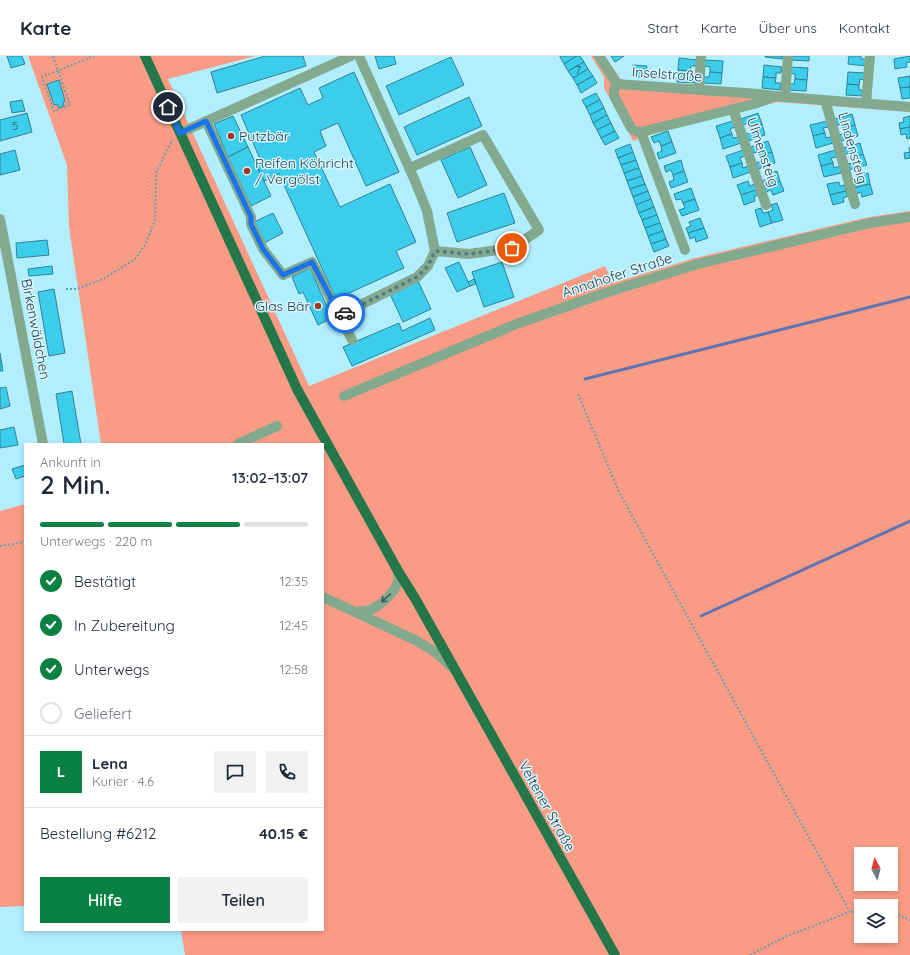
<!DOCTYPE html>
<html lang="de">
<meta charset="utf-8">
<style>
body{margin:0;font-family:Quicksand,sans-serif;background:#f2f2f3;color:#1f2937;height:100vh;display:flex;flex-direction:column;font-size:15px;white-space:nowrap}
*{box-sizing:border-box;margin:0}
p{font-size:13px;color:#747a83}
.icon{flex:none;width:22px;height:22px;fill:none;stroke:currentColor;stroke-width:2;stroke-linecap:round;stroke-linejoin:round}
.map{position:relative;flex:1;overflow:hidden}
.details{position:absolute;left:24px;top:387px;width:300px;height:488px;display:flex;flex-direction:column;background:#fff;border-radius:0px;box-shadow:0 2px 6px #0003}
.details>*{flex:none}
.needle{width:26px;rotate:353deg}
.tools{position:absolute;left:854px;top:791px;display:grid;gap:8px}
.tools a{display:grid;place-items:center;width:44px;height:44px;border-radius:0px;background:#fff;box-shadow:0 2px 6px #0003;font-size:20px}
.pin{position:absolute;display:grid;place-items:center;width:34px;height:34px;color:#fff;margin:-17px;border:2px solid #fff;border-radius:50%;box-shadow:0 1px 4px #0007}
.courier{position:absolute;display:grid;place-items:center;width:40px;height:40px;margin:-20px;border:3px solid #1a73e8;border-radius:50%;background:#fff;color:#222;box-shadow:0 1px 5px #0007}
.summary em{font-style:normal;font-weight:600}
.summary div{display:flex;flex-direction:column-reverse}
.summary{display:flex;align-items:center;justify-content:space-between;height:68px;padding:0 16px}
h1{font-size:26px;font-weight:600;line-height:30px}
.bar{display:grid;grid-template-columns:repeat(4,1fr);gap:6px 4px;align-content:center;height:48px;padding:0 16px}
.bar i{height:5px;border-radius:3px;background:#e0e1e3}
.bar .on{background:#0b8043}
.bar p{grid-column:span 4}
.line{display:flex;align-items:center;gap:10px;padding:0 16px;border-top:1px solid #e0e1e3}
.line div{flex:1}
.round{display:grid;place-items:center;flex:none;width:42px;height:42px;border-radius:0px;background:#f2f2f3}
ol{padding:0 16px;list-style:none}
li{display:flex;align-items:center;gap:12px;height:44px}
li p{margin-inline-start:auto}
li .icon{padding:4px;border-radius:50%;background:#0b8043;color:#fff;stroke-width:4}
li:last-child{color:#747a83}
li i{width:22px;height:22px;border:2px solid #e0e1e3;border-radius:50%}
.button{display:flex;gap:8px;margin-top:auto;padding:8px 16px}
.button a{flex:1;height:46px;border-radius:0px;background:#0b8043;color:#fff;font-size:16px;font-weight:600;line-height:46px;text-align:center}
.button a+a{background:#f2f2f3;color:#1f2937}
header{display:flex;align-items:center;gap:24px;box-sizing:border-box;height:56px;padding:0 20px;background:#fff;border-bottom:1px solid #e0e1e3}
header strong{font-size:19px}
nav{display:flex;gap:22px;margin-inline-start:auto;font-size:14px}
.map>svg:first-child{display:block}
</style>
<header>
<strong>Karte</strong>
<nav><a>Start</a><a>Karte</a><a>Über uns</a><a>Kontakt</a></nav>
</header>
<div class="map">
<svg width="910" height="899" viewBox="0 0 910 899">
<rect width="100%" height="100%" fill="#b2effe"/>
<g fill="#fa9c85" fill-rule="evenodd">
<path d="M 28,0 L 255,0 L 168,23 L 309,330 L 605,210 L 613,227 L 695,202 L 869,161 L 910,155 L 910,899 L 185,899 L 181,874 L 323,874 L 323,388 L 101,388 L 69,171 L 67,109 ZM 861,798 L 891,798 L 891,828 L 861,828 ZM 861,850 L 891,850 L 891,880 L 861,880 Z"/>
<polygon points="591,0 605,0 622,25 910,47 910,56 778,46 669,72 633,85 604,32 604,21"/>
<polygon points="25,448 25,850 0,851 0,455"/>
</g>
<g fill="none" stroke-linecap="round" stroke-linejoin="round">
<g stroke="#6074b1" stroke-width="3">
<polyline points="585,323 910,241"/>
<polyline points="701,560 910,465"/>
</g>
</g>
<g fill="#3bcdeb" stroke="#328293">
<polygon points="7,0 22,0 25,8 11,12"/>
<polygon points="265,0 303,0 306,10 217,37 211,16"/>
<polygon points="375,0 394,0 396,8 379,13"/>
<polygon points="560,0 577,0 564,8 560,1"/>
<polygon points="577,0 580,0 584,6 568,15 564,8"/>
<polygon points="611,0 624,0 615,6"/>
<polygon points="765,0 783,0 782,3 765,1"/>
<polygon points="791,0 809,0 809,5 790,4"/>
<polygon points="849,0 861,0 861,3 867,3 866,10 848,8"/>
<polygon points="910,0 910,6 906,7 907,11 895,13 894,3"/>
<polygon points="451,1 464,29 399,59 386,30"/>
<polygon points="679,2 697,4 696,10 691,10 690,15 678,14"/>
<polygon points="705,4 723,5 722,17 710,16 710,11 704,10"/>
<polygon points="584,6 588,13 573,22 568,15"/>
<polygon points="633,9 647,10 645,22 632,20"/>
<polygon points="764,9 782,11 781,17 776,17 776,22 763,21"/>
<polygon points="790,11 808,12 807,24 795,23 795,18 790,17"/>
<polygon points="588,13 593,20 577,29 573,22"/>
<polygon points="678,14 690,15 690,20 696,20 695,27 677,26"/>
<polygon points="354,16 399,116 366,130 338,67 320,75 326,90 314,96 340,151 390,128 416,186 396,195 404,212 336,243 279,118 264,125 255,105 260,103 241,59 300,32 308,49 323,42 319,32"/>
<polygon points="710,16 722,17 721,28 703,27 704,21 709,21"/>
<polygon points="848,16 866,17 865,24 860,23 859,29 847,28"/>
<polygon points="593,20 597,27 581,37 577,29"/>
<polygon points="910,20 910,31 900,32 898,22"/>
<polygon points="763,21 776,22 775,27 781,27 780,34 762,32"/>
<polygon points="795,23 807,24 806,35 788,34 789,28 794,28"/>
<polygon points="59,24 65,45 63,46 64,50 59,52 57,48 54,49 47,28"/>
<polygon points="847,28 859,29 859,34 864,34 864,40 846,39"/>
<polygon points="910,31 910,42 902,43 900,32"/>
<polygon points="596,37 600,44 586,51 582,44"/>
<polygon points="469,41 482,70 417,99 404,71"/>
<polygon points="22,44 25,55 12,57 10,46"/>
<polygon points="600,44 604,52 590,59 586,51"/>
<polygon points="604,52 607,59 593,67 590,59"/>
<polygon points="27,57 32,76 0,85 0,64"/>
<polygon points="758,57 762,68 750,72 748,67 743,69 741,63"/>
<polygon points="852,58 855,69 843,73 842,68 837,69 835,63"/>
<polygon points="607,59 611,67 597,74 593,67"/>
<polygon points="233,60 248,91 228,101 214,68"/>
<polygon points="910,60 910,71 900,73 899,67 904,66 903,62"/>
<polygon points="733,65 735,71 730,73 732,78 720,82 716,70"/>
<polygon points="827,65 829,71 823,72 825,77 813,80 810,69"/>
<polygon points="611,67 615,75 601,82 597,74"/>
<polygon points="762,68 765,79 748,85 746,78 752,77 750,72"/>
<polygon points="855,69 858,80 841,85 839,79 845,77 843,73"/>
<polygon points="910,71 910,82 907,83 906,78 901,79 900,73"/>
<polygon points="615,75 619,82 605,89 601,82"/>
<polygon points="668,75 672,86 661,90 659,85 654,87 651,81"/>
<polygon points="825,77 826,82 831,81 833,87 816,92 813,80"/>
<polygon points="732,78 733,82 739,81 741,87 723,93 720,82"/>
<polygon points="768,85 772,96 760,100 758,96 753,97 751,91"/>
<polygon points="672,86 676,97 659,103 657,97 662,95 661,90"/>
<polygon points="860,87 863,98 851,102 850,97 845,98 843,92"/>
<polygon points="630,88 633,96 618,102 615,94"/>
<polygon points="248,91 271,140 251,150 228,101"/>
<polygon points="470,91 487,129 458,142 441,104"/>
<polygon points="910,91 910,102 905,103 904,97 910,96 909,92"/>
<polygon points="15,94 20,114 0,119 0,98"/>
<polygon points="743,94 745,100 740,102 742,107 730,111 726,100"/>
<polygon points="835,94 837,101 831,102 833,107 821,110 818,99"/>
<polygon points="633,96 636,104 621,109 618,102"/>
<polygon points="772,96 775,107 758,113 756,107 761,105 760,100"/>
<polygon points="863,98 867,109 849,114 847,108 853,107 851,102"/>
<polygon points="636,104 639,112 624,117 621,109"/>
<polygon points="681,104 684,115 673,119 671,114 666,116 664,110"/>
<polygon points="742,107 743,112 748,110 751,116 733,122 730,111"/>
<polygon points="833,107 834,112 840,110 841,117 824,121 821,110"/>
<polygon points="639,112 642,120 627,125 624,117"/>
<polygon points="684,115 688,126 671,132 669,126 674,124 673,119"/>
<polygon points="777,115 780,125 764,130 762,125 767,123 766,119"/>
<polygon points="868,117 870,128 854,132 853,126 858,125 856,120"/>
<polygon points="642,120 645,128 630,133 627,125"/>
<polygon points="748,125 750,130 755,128 756,134 741,139 737,129"/>
<polygon points="780,125 784,135 773,139 771,134 766,136 764,130"/>
<polygon points="839,126 840,130 845,129 846,135 830,139 827,128"/>
<polygon points="645,128 648,135 633,141 630,133"/>
<polygon points="870,128 873,138 862,141 861,136 856,138 854,132"/>
<polygon points="691,132 695,143 683,147 681,143 676,144 674,138"/>
<polygon points="756,134 758,139 754,141 755,145 744,149 741,139"/>
<polygon points="648,135 651,143 636,149 633,141"/>
<polygon points="846,135 848,140 843,142 844,146 833,149 830,139"/>
<polygon points="504,137 515,167 457,186 447,157"/>
<polygon points="651,143 654,151 639,157 636,149"/>
<polygon points="695,143 699,154 682,160 679,154 685,152 683,147"/>
<polygon points="777,147 783,164 772,167 768,156 773,154 771,149"/>
<polygon points="654,151 657,159 642,164 639,157"/>
<polygon points="761,152 763,157 768,156 772,167 760,171 755,154"/>
<polygon points="273,157 283,177 264,187 254,166"/>
<polygon points="657,159 660,167 645,172 642,164"/>
<polygon points="700,162 704,172 688,177 686,172 691,170 689,166"/>
<polygon points="660,167 663,175 648,180 645,172"/>
<polygon points="704,172 708,182 696,186 695,181 690,183 688,177"/>
<polygon points="663,175 666,183 651,188 648,180"/>
<polygon points="666,183 669,190 654,196 651,188"/>
<polygon points="47,184 49,199 17,202 16,187"/>
<polygon points="459,206 470,230 457,236 445,212"/>
<polygon points="502,206 514,241 484,251 472,216"/>
<polygon points="52,210 53,218 29,220 28,213"/>
<polygon points="310,212 332,262 318,269 303,236 299,238 292,221"/>
<polygon points="474,223 476,228 470,230 468,226"/>
<polygon points="418,225 431,253 403,266 390,238"/>
<polygon points="54,233 65,297 49,300 38,236"/>
<polygon points="430,262 435,274 352,310 343,291 399,267 402,275"/>
<polygon points="0,297 3,315 0,315"/>
<polygon points="6,331 10,350 0,353 0,332"/>
<polygon points="72,335 81,388 64,388 56,338"/>
<polygon points="14,371 18,389 0,392 0,374"/>
<polygon points="25,409 25,420 16,423 12,413"/>
</g>
<g fill="none" stroke-linecap="round" stroke-linejoin="round">
<g stroke="#6e9eaa" stroke-width="2" stroke-dasharray="2 2" stroke-linecap="butt">
<polyline points="53,0 70,49 54,55 42,21 94,0"/>
<polyline points="66,233 77,233 103,223 134,204 145,189 155,164 156,117 170,88 173,84"/>
<polyline points="578,338 619,436 850,856 861,855"/>
<polyline points="0,490 25,486"/>
<polyline points="891,855 910,864"/>
<polyline points="750,899 787,880 850,856"/>
</g>
<g stroke="#83a98f" stroke-width="10">
<polyline points="599,0 617,28"/>
<polyline points="617,28 759,38 774,40 910,51"/>
<polyline points="617,28 614,34 614,40 631,72 636,75 641,76 685,194"/>
<polyline points="699,34 701,0"/>
<polyline points="785,41 788,0"/>
<polyline points="825,44 855,148"/>
<polyline points="866,47 870,0"/>
<polyline points="733,53 766,149"/>
<polyline points="206,65 251,161 251,168 263,193 283,219 312,206 352,284"/>
<polyline points="641,76 754,48 773,41"/>
<polyline points="180,77 351,0"/>
<polyline points="410,112 483,79 539,174 512,192 469,198 435,195"/>
<polyline points="0,163 43,388"/>
<polyline points="340,259 417,221 428,210 435,195 427,155 415,125 359,0"/>
<polyline points="344,340 519,267 608,236 698,208 870,167 910,161"/>
<polyline points="238,388 277,370"/>
<polyline points="323,541 415,584 434,595 452,611"/>
<path d="M 358,556 C 362,555 367,555 370,554 C 380,550 394,537 397,528 C 399,524 398,519 398,515"/>
</g>
<polyline stroke="#257749" stroke-width="10" points="145,0 298,335 398,515 416,544 615,899"/>
</g>
<defs><path id="oneway-shaft" d="M-6 0H5M1.5-3L5.5 0L1.5 3" fill="none" stroke-width="1.6" stroke-linecap="round" stroke-linejoin="round"/></defs>
<use stroke="#3c5d5b" href="#oneway-shaft" transform="translate(386 542) rotate(138)"/>
<g fill="none" stroke-linecap="round" stroke-linejoin="round">
<polyline stroke="#517b86" stroke-width="4" stroke-dasharray="0 7.2" points="345,257 417,221 428,210 435,195 469,198 512,192"/>
<polyline stroke="#1a73e8" stroke-width="5" points="168,51 180,77 206,65 251,161 251,168 263,193 283,219 312,206 340,259 345,257"/>
</g>
<g fill="#a0371d" stroke="#d9f6fe" stroke-width="1.5">
<circle cx="231" cy="80" r="4"/>
<circle cx="247" cy="115" r="4"/>
<circle cx="318" cy="250" r="4"/>
</g>
<g text-anchor="middle" stroke-width="3" stroke-linejoin="round" paint-order="stroke">
<g font-size="12" fill="#24616e">
<text x="578" y="18">7</text>
<text x="15" y="74">5</text>
</g>
<g font-size="14" fill="#1d3d45" stroke="#d9f6fe">
<text transform="translate(667 18) rotate(4)" y="5">Inselstraße</text>
<text transform="translate(853 92) rotate(74)" y="5">Lindensteig</text>
<text transform="translate(763 96) rotate(71)" y="5">Ulmensteig</text>
<text transform="translate(617 219) rotate(-18)" y="5">Annahofer Straße</text>
<text transform="translate(36 273) rotate(79)" y="5">Birkenwäldchen</text>
<text transform="translate(547 750) rotate(61)" y="5">Veltener Straße</text>
</g>
<g font-size="14" fill="#1d3d45" stroke="#d9f6fe" text-anchor="start">
<text x="239" y="85">Putzbär</text>
<text x="255" y="112">Reifen Köhricht<tspan x="255" dy="16">/ Vergölst</tspan></text>
<text x="310" y="255" text-anchor="end">Glas Bär</text>
</g>
</g>
</svg>
<div class="tools">
<a><svg class="needle" viewBox="-14 -14 28 28"><path d="M0-13l5 13h-10z" fill="#e53935"/><path d="M0 13l5-13h-10z" fill="#747a83"/></svg></a>
<a><svg class="icon" aria-label="layers" viewBox="0 0 24 24"><path d="M12 4l9 5-9 5-9-5zM3 14l9 5 9-5"/></svg></a>
</div>
<div class="pin" style="left:512px;top:192px;background:#ea580c"><svg class="icon" aria-label="bag" viewBox="0 0 24 24"><path d="M5 8h14l-1 12H6zM9 8a3 3 0 0 1 6 0"/></svg></div>
<div class="pin" style="left:168px;top:51px;background:#1f2937"><svg class="icon" aria-label="home" viewBox="0 0 24 24"><path d="M3 11l9-7 9 7M6 9v11h12V9"/></svg></div>
<div class="courier" style="left:345px;top:257px"><svg class="icon" aria-label="car" viewBox="0 0 24 24"><path d="M5 17H2v-5l4-1 3-4h7l3 4 3 1v5h-3M9 17h6M6 11h13"/><circle cx="7" cy="17" r="2"/><circle cx="17" cy="17" r="2"/></svg></div>
<section class="details">
<div class="summary"><div><h1>2 Min.</h1><p>Ankunft in</p></div><em>13:02–13:07</em></div>
<div class="bar"><i class="on"></i><i class="on"></i><i class="on"></i><i></i><p>Unterwegs · 220 m</p></div>
<ol>
<li><svg class="icon" aria-label="check" viewBox="0 0 24 24"><path d="M5 12l5 5 9-10"/></svg>Bestätigt<p>12:35</p></li>
<li><svg class="icon" aria-label="check" viewBox="0 0 24 24"><path d="M5 12l5 5 9-10"/></svg>In Zubereitung<p>12:45</p></li>
<li><svg class="icon" aria-label="check" viewBox="0 0 24 24"><path d="M5 12l5 5 9-10"/></svg>Unterwegs<p>12:58</p></li>
<li><i></i>Geliefert</li>
</ol>
<div class="line" style="height:72px"><b class="round" style="background:#0b8043;color:#fff">L</b><div><b>Lena</b><p>Kurier · 4.6</p></div><a class="round"><svg class="icon" aria-label="chat" viewBox="0 0 24 24"><path d="M4 5h16v11H9l-5 4z"/></svg></a><a class="round"><svg class="icon" aria-label="phone" viewBox="0 0 24 24"><path d="M5 4h4l2 5-3 2q2 4 5 5l2-3 5 2v4C11 20 4 13 5 4z"/></svg></a></div>
<div class="line" style="height:52px"><div>Bestellung #6212</div><b>40.15 €</b></div>
<div class="button"><a>Hilfe</a><a>Teilen</a></div>
</section>
</div>
